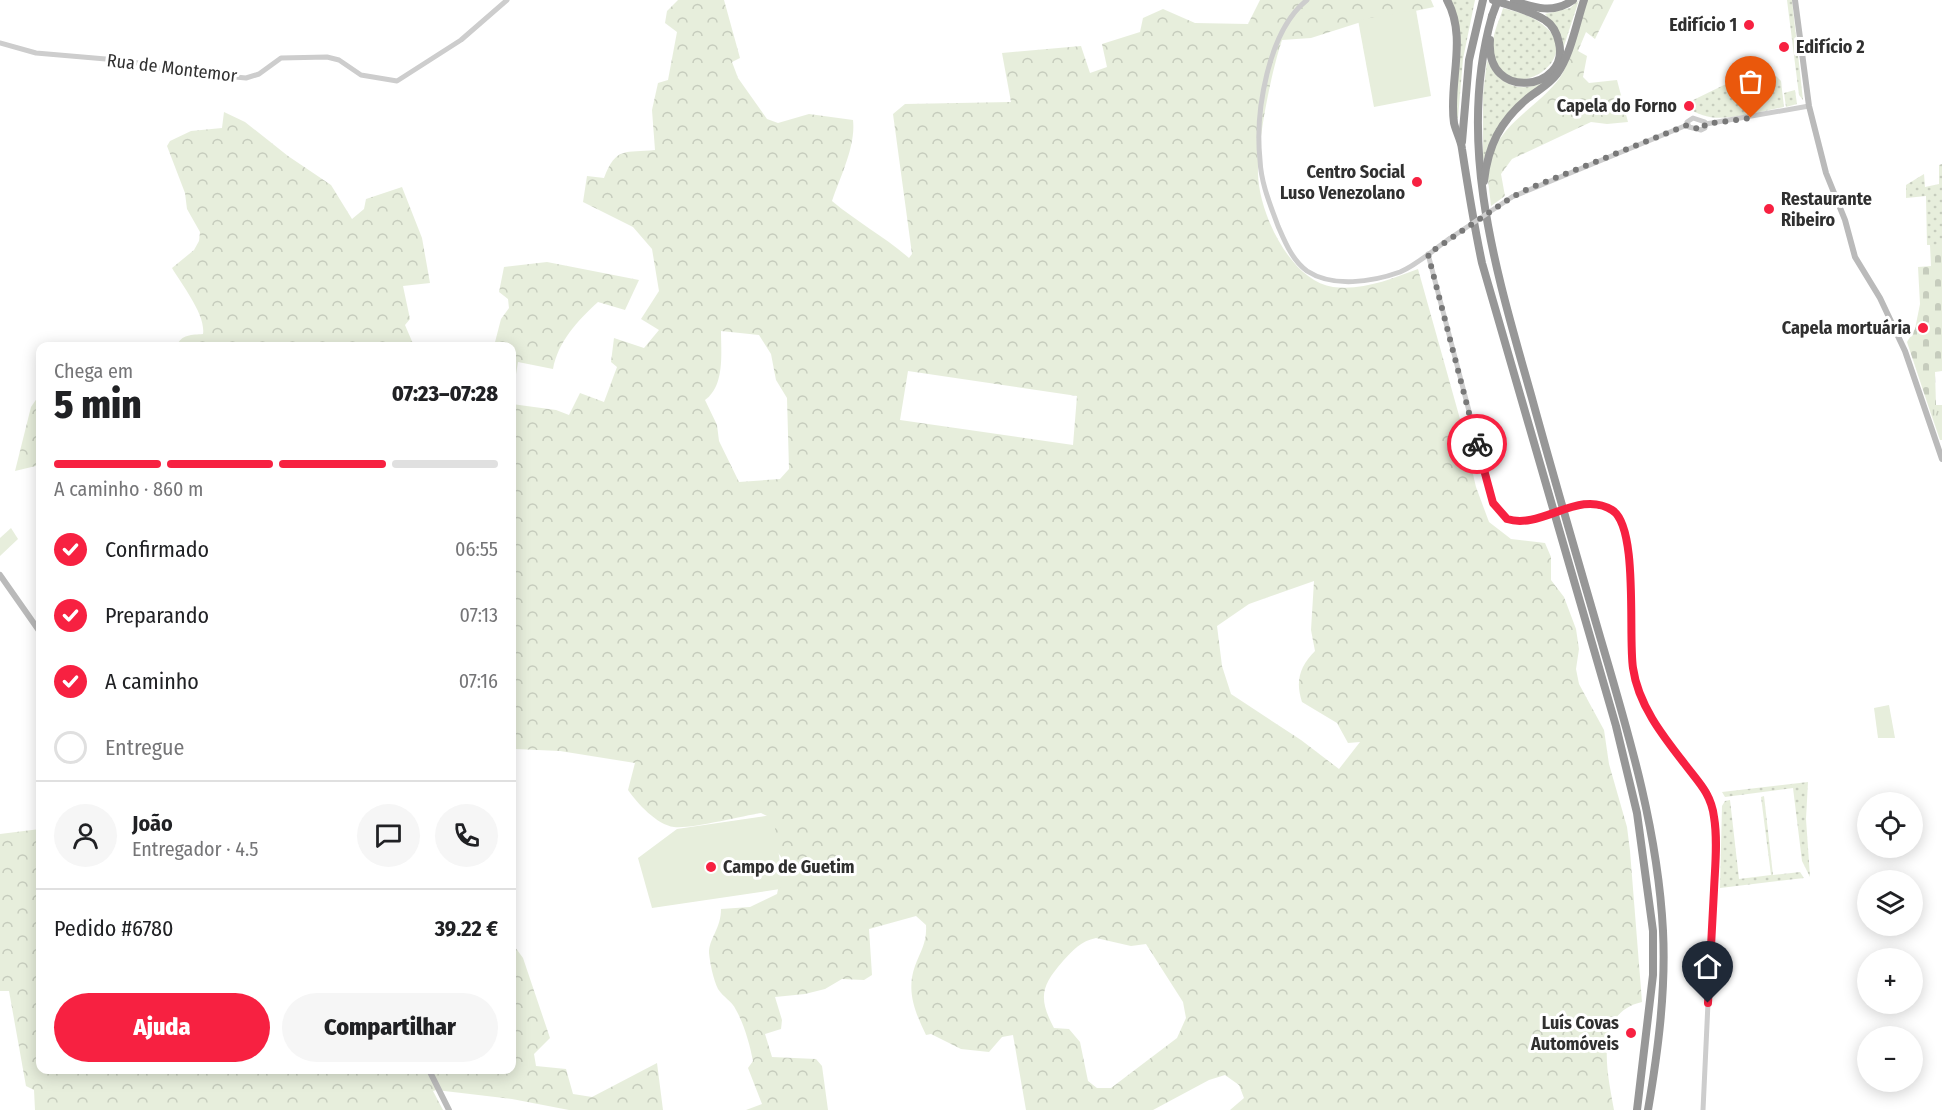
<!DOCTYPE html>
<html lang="pt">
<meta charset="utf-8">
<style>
body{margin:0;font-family:"Fira Sans Condensed",sans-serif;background:#f6f6f6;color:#202124;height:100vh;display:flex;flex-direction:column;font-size:22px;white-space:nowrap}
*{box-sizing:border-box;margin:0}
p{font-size:20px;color:#757577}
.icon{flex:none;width:33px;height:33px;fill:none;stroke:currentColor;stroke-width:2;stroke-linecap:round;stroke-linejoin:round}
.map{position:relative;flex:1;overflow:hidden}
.side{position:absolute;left:36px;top:342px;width:480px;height:732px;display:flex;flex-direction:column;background:#fff;border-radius:12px;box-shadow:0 3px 15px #0003}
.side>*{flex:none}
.buttons{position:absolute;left:1857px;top:792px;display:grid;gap:12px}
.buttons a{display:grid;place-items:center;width:66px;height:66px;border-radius:50%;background:#fff;box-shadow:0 3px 15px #0003;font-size:30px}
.pin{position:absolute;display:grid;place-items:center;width:51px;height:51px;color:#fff;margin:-62px -26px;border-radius:50% 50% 50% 0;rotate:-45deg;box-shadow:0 0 6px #0007}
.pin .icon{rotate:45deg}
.courier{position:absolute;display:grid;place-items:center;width:60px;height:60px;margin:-30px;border:4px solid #f72141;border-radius:50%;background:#fff;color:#222;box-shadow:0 2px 8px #0007}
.summary em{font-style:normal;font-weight:800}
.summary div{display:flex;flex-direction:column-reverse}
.summary{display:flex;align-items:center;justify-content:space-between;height:102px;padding:0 18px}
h1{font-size:39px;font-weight:800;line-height:45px}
.bar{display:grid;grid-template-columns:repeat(4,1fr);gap:9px 6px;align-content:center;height:72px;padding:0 18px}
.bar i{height:8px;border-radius:4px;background:#e0e0e0}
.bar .active{background:#f72141}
.bar p{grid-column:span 4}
.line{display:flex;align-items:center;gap:15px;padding:0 18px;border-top:2px solid #e0e0e0}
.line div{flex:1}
.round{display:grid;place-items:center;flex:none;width:63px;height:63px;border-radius:32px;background:#f6f6f6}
ol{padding:0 18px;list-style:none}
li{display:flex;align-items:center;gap:18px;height:66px}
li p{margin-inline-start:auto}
li .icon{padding:6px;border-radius:50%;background:#f72141;color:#fff;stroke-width:4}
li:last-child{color:#757577}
li i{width:33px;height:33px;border:3px solid #e0e0e0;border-radius:50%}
.primary-button{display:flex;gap:12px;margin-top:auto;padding:12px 18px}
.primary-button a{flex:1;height:69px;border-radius:36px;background:#f72141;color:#fff;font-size:24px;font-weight:800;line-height:69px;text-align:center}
.primary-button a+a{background:#f6f6f6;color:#202124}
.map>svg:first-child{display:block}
</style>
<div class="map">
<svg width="1942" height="1110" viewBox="0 0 1942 1110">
<defs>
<pattern id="grass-dots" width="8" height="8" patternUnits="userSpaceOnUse" patternTransform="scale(1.5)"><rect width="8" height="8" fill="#e7eedc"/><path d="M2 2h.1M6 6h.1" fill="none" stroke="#c6ccbd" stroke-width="1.8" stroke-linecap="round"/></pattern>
<pattern id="forest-crowns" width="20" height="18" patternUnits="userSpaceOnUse" patternTransform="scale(1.5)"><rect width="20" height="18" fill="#e7eedc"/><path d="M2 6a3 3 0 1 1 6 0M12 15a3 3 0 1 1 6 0" fill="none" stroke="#c6ccbd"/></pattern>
<pattern id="cemetery-stones" width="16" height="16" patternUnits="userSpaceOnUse" patternTransform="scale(1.5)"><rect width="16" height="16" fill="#e7eedc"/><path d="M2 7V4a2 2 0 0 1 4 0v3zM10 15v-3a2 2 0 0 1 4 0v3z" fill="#c6ccbd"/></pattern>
<pattern id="park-tufts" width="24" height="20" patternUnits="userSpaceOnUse" patternTransform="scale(1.5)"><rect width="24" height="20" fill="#e7eedc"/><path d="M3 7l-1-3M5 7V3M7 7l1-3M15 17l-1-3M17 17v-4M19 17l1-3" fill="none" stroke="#c6ccbd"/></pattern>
</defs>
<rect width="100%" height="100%" fill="#fff"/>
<g fill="url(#grass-dots)">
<polygon points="1450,0 1475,0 1463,59 1458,118 1456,118 1458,55"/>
<polygon points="1579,0 1562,52 1558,30 1545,14 1570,8"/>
<polygon points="1787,0 1792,0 1803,100 1799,95"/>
<path d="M 1503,8 C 1516,12 1531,15 1542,24 C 1592,61 1496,115 1493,47 C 1492,33 1500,20 1503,8 Z"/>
<path d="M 1487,60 C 1495,79 1512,91 1533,86 C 1538,85 1542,82 1546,82 L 1493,135 L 1483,161 L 1483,95 Z"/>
<polygon points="1776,76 1781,81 1784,107 1755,113 1756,99"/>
<path d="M 1739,81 L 1746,115 C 1720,119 1706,121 1683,105 L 1724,85 Z"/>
<polygon points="1795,90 1797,104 1786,107 1784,93"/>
<polygon points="1942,164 1942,245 1927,245 1926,196 1906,198 1906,185 1924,174 1925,187 1939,184 1939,165"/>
<polygon points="1808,782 1806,819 1810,877 1802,861 1793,788 1725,797 1722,792"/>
<polygon points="1764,796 1773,875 1800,872 1804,878 1720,888 1722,806 1725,801 1730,800 1739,879 1771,875 1761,797"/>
</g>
<g fill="url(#forest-crowns)" fill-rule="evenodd">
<path d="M 678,0 L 724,0 L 740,58 L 732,62 L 738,78 L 767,119 L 778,123 L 809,114 L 853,120 C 856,146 840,177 832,201 C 857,222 885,237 909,258 L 912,254 L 893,114 L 905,104 L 1011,102 L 1002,53 L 1081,46 L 1090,73 L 1107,67 L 1102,44 L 1140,32 L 1143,18 L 1163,9 L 1195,23 L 1248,24 L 1260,0 L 1431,0 L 1434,7 L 1358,23 L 1311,38 L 1282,40 C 1271,73 1258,139 1258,174 C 1259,214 1291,281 1333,287 C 1362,291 1391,279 1418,269 L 1460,419 L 1476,487 L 1489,522 L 1511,539 L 1545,543 L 1551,557 L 1551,580 L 1564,597 L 1576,629 L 1579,649 L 1576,669 L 1579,684 L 1604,730 L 1609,764 L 1627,827 L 1630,851 L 1642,1002 C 1592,1013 1608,1075 1614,1110 L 1230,1110 L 1244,1098 L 1239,1085 L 1225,1075 L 1209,1080 L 1153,1110 L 1026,1110 L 1013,1035 L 1002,1037 L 989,1052 L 961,1049 L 931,1034 L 926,1035 C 915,1012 906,991 915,966 C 921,950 927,943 926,925 L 916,916 L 869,929 L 872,975 L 864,980 L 842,979 L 825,989 L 805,994 L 775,997 L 782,1020 L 781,1029 L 765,1034 L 772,1057 L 816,1059 L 822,1066 L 828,1110 L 746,1110 L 762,1104 L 748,1068 L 753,1061 C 750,1045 744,1024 736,1010 C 732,1001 723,997 718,989 C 713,979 710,963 709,953 C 709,938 721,929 721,909 L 750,907 L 777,894 L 784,861 L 776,850 L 769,817 L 761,813 C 742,816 691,829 674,827 C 657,825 637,803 628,790 L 635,763 L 560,751 L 515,749 L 512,726 L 512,404 L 556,410 L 569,415 L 580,393 L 604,402 L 617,367 L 611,362 L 614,338 L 644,348 L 659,330 L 641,319 L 659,291 L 652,249 L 633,227 L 583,202 L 587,176 L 604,178 C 616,146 626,153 655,150 L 652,110 L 658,83 L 668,80 L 677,32 L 665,23 L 667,11 ZM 721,331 L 759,335 L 771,354 L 776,380 L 787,398 L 789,469 L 780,479 L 739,482 L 719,441 L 717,425 L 705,400 C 725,386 721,353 721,331 ZM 908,371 L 1077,396 L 1073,445 L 900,420 ZM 1314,581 L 1311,630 L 1315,651 C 1300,666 1295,681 1302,702 L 1337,723 L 1348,743 L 1360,742 L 1339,769 L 1301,740 L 1231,694 L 1222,666 L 1217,626 L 1249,604 ZM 1096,938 L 1131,946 L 1146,944 L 1183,1002 L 1186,1018 L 1177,1038 L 1111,1088 L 1097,1088 L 1088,1081 L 1080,1042 L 1069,1029 L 1054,1028 C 1038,998 1041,986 1063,961 C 1073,950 1081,941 1096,938 Z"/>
<path d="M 1587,0 L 1614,0 L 1595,39 L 1586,32 L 1578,51 L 1587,56 L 1583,77 L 1589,83 L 1617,80 L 1628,122 L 1607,124 L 1591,122 L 1512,159 L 1501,174 L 1505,196 L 1491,206 C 1490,193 1486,176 1489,164 C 1498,124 1536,109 1559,79 C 1571,63 1581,20 1587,0 Z"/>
<path d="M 224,112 L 245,122 L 288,156 L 331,185 L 352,219 L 364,209 L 366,199 L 402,187 L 422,238 L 430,283 L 403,286 L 410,319 L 405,325 L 414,346 L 177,346 C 181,334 192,335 203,334 C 206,315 182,285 172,268 L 194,250 L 199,241 L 200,232 L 187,209 L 185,193 L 167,146 L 170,141 L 191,131 L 222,128 Z"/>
<path d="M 547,262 L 639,280 L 625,310 L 598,302 C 577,321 558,342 553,369 L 518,362 L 512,399 L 512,346 L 494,346 L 501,319 L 509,308 L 508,299 L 499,292 L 504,267 Z"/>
<polygon points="40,394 40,465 15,471 31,407"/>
<polygon points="40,829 40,1070 512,1070 512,943 523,958 550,1038 534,1054 536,1066 566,1069 573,1094 592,1097 657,1063 663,1110 569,1110 512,1099 436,1090 433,1091 443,1110 35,1110 34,1090 26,1086 9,991 0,991 0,834"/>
</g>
<polygon fill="url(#cemetery-stones)" points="1930,245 1942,245 1942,371 1935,372 1936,405 1928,405 1907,342 1915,329 1920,304 1918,267 1931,266"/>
<polygon fill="url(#park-tufts)" points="1928,405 1942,405 1942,440 1940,440"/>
<g fill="#e7eedc">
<polygon points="1416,10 1431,96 1374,107 1358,20"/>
<polygon points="11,528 18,539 0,556 0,538"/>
<polygon points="1889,705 1895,738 1878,738 1874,708"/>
<polygon points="773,815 782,876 780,889 652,908 638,858 677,829"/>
</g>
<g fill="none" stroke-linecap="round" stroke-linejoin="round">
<g stroke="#cdcdcd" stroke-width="5">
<path d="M 1307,0 C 1268,31 1255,112 1260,160 C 1261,183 1270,204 1278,226 C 1285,242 1292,260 1307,271 C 1333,288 1372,282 1400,272 C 1417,265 1433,250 1449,239"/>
<polyline points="0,43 36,53 129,61 172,71 246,78 259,74 281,58 327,57 339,60 361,75 397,81 461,40 507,0"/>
<polygon points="1693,118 1705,122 1705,128 1701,130 1689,127 1687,122"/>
<polyline points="1706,124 1809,106"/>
<polyline points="1512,197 1687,125"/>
<polyline points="1428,254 1493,503 1507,519 1521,521 1539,518"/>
<path d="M 1577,506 C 1589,504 1606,502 1615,513 C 1640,539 1627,633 1633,670 C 1639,705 1663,738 1685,765 C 1692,773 1701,781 1706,790 C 1716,809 1715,831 1715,853 L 1703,1110"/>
</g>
<g stroke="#bababa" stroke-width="6">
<polyline points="1795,0 1809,106 1826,173 1845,220 1855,257 1880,298 1905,351 1942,459"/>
<polyline points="0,575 40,632"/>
<polyline points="429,1070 449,1110"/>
</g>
<g stroke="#979797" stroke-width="8">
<path d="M 1447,0 C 1468,38 1448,83 1454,123 C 1456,132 1461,140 1462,149 C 1468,188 1474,225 1482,263 L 1616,726 L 1637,813 L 1653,931 L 1653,975 L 1637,1110"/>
<path d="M 1514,1 C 1535,8 1554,14 1573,0"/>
<path d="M 1492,16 C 1455,146 1498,277 1533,402 C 1555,482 1578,561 1601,640 C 1629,735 1658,831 1663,931 C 1666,991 1658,1051 1648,1110"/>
<path d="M 1490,40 C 1485,103 1570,90 1559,43 C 1557,33 1553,25 1545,20 C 1530,10 1510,6 1493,0"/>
<polyline points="1462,142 1469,60 1483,0"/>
<path d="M 1484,181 C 1488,146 1500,121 1528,98 C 1538,90 1549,85 1557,74 C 1571,54 1576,24 1584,0"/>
</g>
<g stroke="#cdcdcd" stroke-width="5">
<polyline points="1449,239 1512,197"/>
<polyline points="1539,518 1577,506"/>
</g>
<polyline stroke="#979797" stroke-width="8" points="1492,16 1498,0"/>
</g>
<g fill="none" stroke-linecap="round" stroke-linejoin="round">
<polyline stroke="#787878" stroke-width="6" stroke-dasharray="0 10.8" points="1477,444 1428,254 1512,197 1528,189 1687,125 1701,130 1706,124 1751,118"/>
<path stroke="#f72141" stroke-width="8" d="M 1477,444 L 1493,503 L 1507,519 C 1542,530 1578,489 1612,510 C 1639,526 1628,637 1633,668 C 1638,704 1662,735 1684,763 C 1698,782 1711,793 1714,817 C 1718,841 1715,866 1714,890 C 1712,927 1710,965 1708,1003"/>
</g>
<g fill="#f72141" stroke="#fff" stroke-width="2">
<circle cx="1749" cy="25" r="6"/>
<circle cx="1784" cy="47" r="6"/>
<circle cx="1689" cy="106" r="6"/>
<circle cx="1417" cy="182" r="6"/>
<circle cx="1769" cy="209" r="6"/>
<circle cx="1923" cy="328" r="6"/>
<circle cx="711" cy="867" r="6"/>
<circle cx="1631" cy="1033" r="6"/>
</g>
<g text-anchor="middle" stroke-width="6" stroke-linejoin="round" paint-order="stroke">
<g font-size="18" font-weight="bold" fill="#303030" stroke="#fff" text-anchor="end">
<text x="1737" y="31">Edifício 1</text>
<text x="1796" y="53" text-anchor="start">Edifício 2</text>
<text x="1677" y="112">Capela do Forno</text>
<text x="1405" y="178">Centro Social<tspan x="1405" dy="21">Luso Venezolano</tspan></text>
<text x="1781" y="205" text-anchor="start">Restaurante<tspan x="1781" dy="21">Ribeiro</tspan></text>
<text x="1911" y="334">Capela mortuária</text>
<text x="723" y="873" text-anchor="start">Campo de Guetim</text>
<text x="1619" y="1029">Luís Covas<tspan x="1619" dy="21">Automóveis</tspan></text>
</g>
<g font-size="18" fill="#303030" stroke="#fff">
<text transform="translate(172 68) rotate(7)" y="6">Rua de Montemor</text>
</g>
</g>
</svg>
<div class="buttons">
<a><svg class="icon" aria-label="locate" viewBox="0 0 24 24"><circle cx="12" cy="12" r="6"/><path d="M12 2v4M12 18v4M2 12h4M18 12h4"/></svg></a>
<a><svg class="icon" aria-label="layers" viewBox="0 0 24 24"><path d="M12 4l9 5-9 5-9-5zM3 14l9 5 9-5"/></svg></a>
<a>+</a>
<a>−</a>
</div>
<div class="pin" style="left:1751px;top:118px;background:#ea580c"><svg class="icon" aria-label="bag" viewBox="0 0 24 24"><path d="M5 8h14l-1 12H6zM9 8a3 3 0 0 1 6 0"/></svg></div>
<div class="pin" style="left:1708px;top:1003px;background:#1f2937"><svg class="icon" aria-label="home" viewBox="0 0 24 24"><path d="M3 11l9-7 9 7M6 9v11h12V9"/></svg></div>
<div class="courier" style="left:1477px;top:444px"><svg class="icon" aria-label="bike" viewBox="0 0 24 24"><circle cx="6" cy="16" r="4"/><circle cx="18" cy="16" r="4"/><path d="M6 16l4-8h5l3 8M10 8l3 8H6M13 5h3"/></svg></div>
<section class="side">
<div class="summary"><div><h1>5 min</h1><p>Chega em</p></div><em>07:23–07:28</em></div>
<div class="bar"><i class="active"></i><i class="active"></i><i class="active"></i><i></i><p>A caminho · 860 m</p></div>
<ol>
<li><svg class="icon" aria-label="check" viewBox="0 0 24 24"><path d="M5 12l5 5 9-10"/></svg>Confirmado<p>06:55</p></li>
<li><svg class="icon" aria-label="check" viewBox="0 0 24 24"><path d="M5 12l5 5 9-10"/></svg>Preparando<p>07:13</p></li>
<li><svg class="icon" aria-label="check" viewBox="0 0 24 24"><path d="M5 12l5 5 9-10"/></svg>A caminho<p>07:16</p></li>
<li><i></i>Entregue</li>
</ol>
<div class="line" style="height:108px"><a class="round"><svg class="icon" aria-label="person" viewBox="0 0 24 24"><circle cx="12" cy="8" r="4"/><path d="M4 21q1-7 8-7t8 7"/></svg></a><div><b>João</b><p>Entregador · 4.5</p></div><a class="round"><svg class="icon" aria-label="chat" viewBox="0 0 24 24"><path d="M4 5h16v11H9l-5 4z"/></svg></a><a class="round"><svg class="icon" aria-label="phone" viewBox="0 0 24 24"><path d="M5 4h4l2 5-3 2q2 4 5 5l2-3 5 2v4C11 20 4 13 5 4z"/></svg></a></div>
<div class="line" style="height:78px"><div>Pedido #6780</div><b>39.22 €</b></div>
<div class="primary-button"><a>Ajuda</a><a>Compartilhar</a></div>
</section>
</div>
